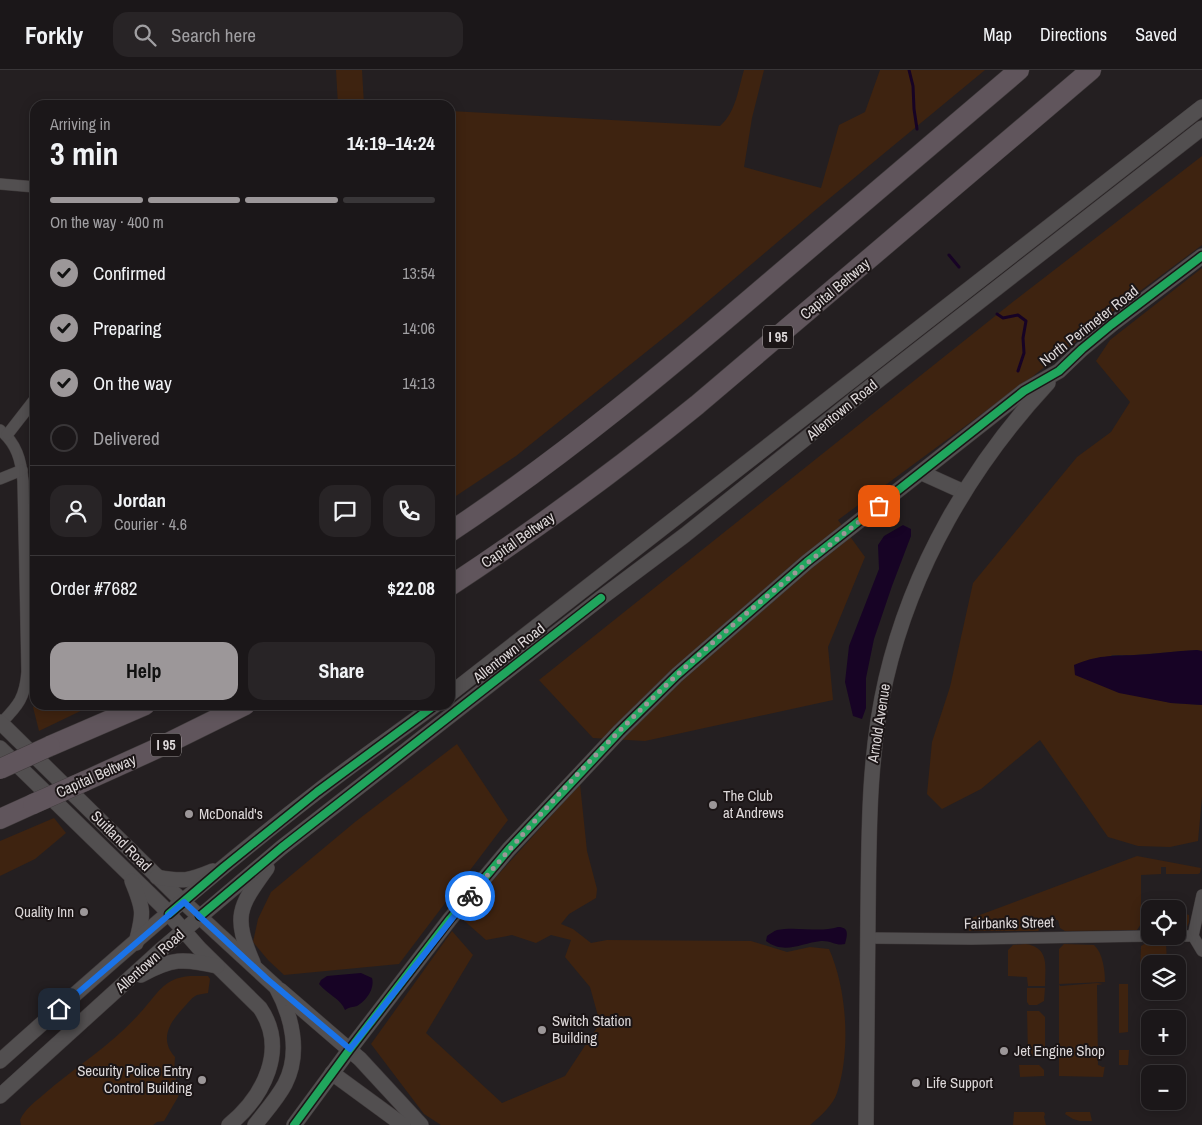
<!DOCTYPE html>
<meta charset="utf-8">
<style>
body{margin:0;font-family:"Archivo Narrow",sans-serif;background:#282426;color:#f1f3f6;height:100vh;display:flex;flex-direction:column;font-size:19px;white-space:nowrap}
*{box-sizing:border-box;margin:0}
p{font-size:16px;color:#a09fa2}
.icon{flex:none;width:28px;height:28px;fill:none;stroke:currentColor;stroke-width:2;stroke-linecap:round;stroke-linejoin:round}
.map{position:relative;flex:1;overflow:hidden}
.details{position:absolute;left:30px;top:30px;width:425px;height:610px;display:flex;flex-direction:column;background:#1b1719;border-radius:15px;box-shadow:0 2px 12px #0003,0 0 0 1px #393638}
.details>*{flex:none}
.fabs{position:absolute;left:1141px;top:830px;display:grid;gap:10px}
.fabs a{display:grid;place-items:center;width:45px;height:45px;border-radius:10px;background:#1b1719;box-shadow:0 2px 12px #0003,0 0 0 1px #393638;font-size:25px}
.pin{position:absolute;display:grid;place-items:center;width:42px;height:42px;color:#fff;margin:-21px;border-radius:10px;box-shadow:0 2px 8px #0006}
.courier{position:absolute;display:grid;place-items:center;width:50px;height:50px;margin:-25px;border:4px solid #1a73e8;border-radius:50%;background:#fff;color:#222;box-shadow:0 1px 6px #0007}
.summary em{font-style:normal;font-weight:700}
.summary div{display:flex;flex-direction:column-reverse}
.summary{display:flex;align-items:center;justify-content:space-between;height:85px;padding:0 20px}
h1{font-size:32px;font-weight:700;line-height:38px}
.bar{display:grid;grid-template-columns:repeat(4,1fr);gap:8px 5px;align-content:center;height:60px;padding:0 20px}
.bar i{height:6px;border-radius:4px;background:#393638}
.bar .active{background:#9c9799}
.bar p{grid-column:span 4}
.line{display:flex;align-items:center;gap:12px;padding:0 20px;border-top:1px solid #393638}
.line div{flex:1}
.round{display:grid;place-items:center;flex:none;width:52px;height:52px;border-radius:15px;background:#282426}
ol{padding:0 20px;list-style:none}
li{display:flex;align-items:center;gap:15px;height:55px}
li p{margin-inline-start:auto}
li .icon{padding:5px;border-radius:50%;background:#9c9799;color:#111;stroke-width:4}
li:last-child{color:#a09fa2}
li i{width:28px;height:28px;border:2px solid #393638;border-radius:50%}
.primary-button{display:flex;gap:10px;margin-top:auto;padding:10px 20px}
.primary-button a{flex:1;height:58px;border-radius:15px;background:#9c9799;color:#111;font-size:20px;font-weight:700;line-height:58px;text-align:center}
.primary-button a+a{background:#282426;color:#f1f3f6}
header{display:flex;align-items:center;gap:30px;box-sizing:border-box;height:70px;padding:0 25px;background:#1b1719;border-bottom:1px solid #393638}
header strong{font-size:24px}
nav{display:flex;gap:28px;margin-inline-start:auto;font-size:18px}
.search{width:350px;height:45px;background:#282426;display:flex;align-items:center;gap:12px;box-sizing:border-box;padding:0 18px;border-radius:15px;color:#a09fa2;font-size:19px}
.map>svg:first-child{display:block}
</style>
<header>
<strong>Forkly</strong>
<div class="search"><svg class="icon" aria-label="search" viewBox="0 0 24 24"><circle cx="10" cy="10" r="6"/><path d="M15 15l6 6"/></svg>Search here</div>
<nav><a>Map</a><a>Directions</a><a>Saved</a></nav>
</header>
<div class="map">
<svg width="1202" height="1055" viewBox="0 0 1202 1055">
<rect width="100%" height="100%" fill="#241f21"/>
<g fill="#3e2310">
<polygon points="336,0 362,0 364,35 338,35"/>
<path d="M 744,0 L 764,0 L 752,48 L 744,97 L 821,118 L 839,55 L 865,42 L 880,0 L 985,0 L 813,142 L 681,254 L 516,386 L 450,430 L 450,41 L 720,56 C 736,42 738,20 744,0 Z"/>
<polygon points="1202,86 1202,175 1116,239 1032,307 838,450 865,487 828,577 833,630 645,671 593,668 539,610 1014,231"/>
<polygon points="1202,198 1202,581 1197,580 1134,585 1111,585 1146,627 1171,633 1202,635 1202,727 1198,771 1170,777 1138,776 1108,767 1040,670 981,719 942,739 927,724 932,672 950,617 973,513 1077,387 1111,362 1130,332 1096,291 1110,270"/>
<polygon points="37,635 93,635 39,661 33,637"/>
<polygon points="457,674 508,750 399,894 284,905 268,890 253,872 258,849 271,822 355,752"/>
<path d="M 580,714 L 587,781 L 597,819 L 596,828 L 569,844 L 561,854 L 573,859 L 591,873 L 607,870 L 751,871 L 787,882 L 810,877 L 829,879 C 847,919 851,981 837,1023 C 833,1035 820,1047 810,1055 L 441,1055 L 424,1044 L 371,974 L 452,861 L 473,885 L 426,963 L 502,1033 L 565,1006 L 600,953 L 590,917 L 565,887 L 571,870 L 551,865 L 536,873 L 512,865 L 486,870 L 460,847 Z"/>
<polygon points="54,748 66,763 35,789 0,806 0,771"/>
<polygon points="1137,786 1201,798 1200,803 1198,804 1166,804 1166,797 1161,797 1161,804 1141,805 1141,854 1137,860 1065,861 1060,858 1058,850 1045,851 1043,857 1038,861 969,861 969,849"/>
<polygon points="1183,843 1189,845 1189,852 1186,859 1178,860 1178,853 1183,853"/>
<polygon points="1148,872 1166,873 1167,894 1150,894 1150,908 1140,906 1141,876"/>
<path d="M 1026,874 C 1050,878 1045,897 1045,916 L 1028,916 L 1027,907 L 1008,906 L 1008,880 L 1013,875 Z"/>
<path d="M 1064,874 L 1094,875 C 1103,883 1105,901 1105,912 L 1059,914 L 1060,916 L 1097,913 L 1103,914 L 1097,915 L 1098,995 L 1101,996 L 1102,997 L 1105,997 L 1105,995 L 1103,1007 L 1059,1006 L 1059,879 Z"/>
<path d="M 190,906 L 208,906 L 210,909 L 208,923 C 204,924 200,924 197,925 C 192,927 188,933 185,936 C 171,951 158,968 175,987 L 174,1002 L 179,1021 L 178,1027 L 164,1051 L 157,1052 L 153,1055 L 21,1055 L 20,1050 C 25,1039 35,1032 43,1025 C 75,997 112,975 140,943 C 157,925 163,908 190,906 Z"/>
<polygon points="1119,914 1128,914 1128,962 1119,963"/>
<polygon points="1027,918 1045,918 1044,931 1037,935 1029,935 1027,932"/>
<polygon points="1027,941 1039,941 1045,947 1045,981 1039,986 1029,986 1028,983"/>
<polygon points="1119,980 1129,980 1128,995 1119,995"/>
<polygon points="1019,995 1039,995 1044,1000 1044,1006 1020,1007"/>
<polygon points="1014,1042 1044,1042 1045,1044 1044,1047 1046,1055 1013,1055"/>
<polygon points="1066,1042 1090,1042 1092,1051 1080,1051 1073,1049 1065,1044"/>
</g>
<g fill="#170325">
<polygon points="903,455 911,459 911,466 892,516 874,569 866,608 866,638 862,649 853,646 845,612 849,576 879,499 878,475 884,466"/>
<path d="M 1197,580 L 1202,581 L 1202,635 L 1171,633 L 1119,623 L 1075,605 L 1074,595 C 1098,585 1110,586 1135,585 C 1155,584 1176,581 1197,580 Z"/>
<path d="M 838,857 C 850,857 847,866 845,874 C 836,876 830,870 821,871 C 801,873 785,885 766,871 L 767,866 C 770,864 774,861 777,860 C 797,856 819,863 838,857 Z"/>
<path d="M 361,903 L 372,908 C 375,919 366,931 357,936 C 353,937 349,937 345,940 C 341,929 327,924 319,914 L 321,910 L 327,906 Z"/>
</g>
<g fill="none" stroke-linecap="round" stroke-linejoin="round">
<g stroke="#170325" stroke-width="3">
<polyline points="909,0 913,16 914,39 917,59"/>
<polyline points="949,185 959,197"/>
<polyline points="997,244 1003,248 1018,245 1026,251 1023,268 1024,283 1018,301"/>
</g>
<g stroke="#3f3a3b" stroke-width="12">
<g id="street">
<polyline points="0,114 35,117"/>
<path d="M 0,360 C 17,374 21,390 23,411 L 27,602 C 25,627 19,635 1,653"/>
<polyline points="7,365 35,329"/>
<polyline points="0,409 22,400"/>
<polyline points="1178,866 1193,866 1202,881"/>
<polyline points="1193,866 1202,825"/>
<polyline points="868,868 971,869 1150,866"/>
</g>
</g>
<g stroke="#3f3a3b" stroke-width="16">
<g id="secondary">
<polyline points="922,403 964,422"/>
<polyline points="450,624 1202,37"/>
<path d="M 0,652 L 176,825 L 276,917 C 292,946 301,983 285,1014 C 277,1029 265,1042 255,1055"/>
<path d="M 0,678 L 162,836 L 199,878 L 260,938 C 288,979 264,1026 229,1055"/>
<path d="M 157,807 C 183,812 189,811 213,801"/>
<path d="M 132,811 C 144,840 144,843 136,873"/>
<path d="M 253,893 C 233,846 238,838 267,798"/>
<path d="M 141,905 C 172,888 183,888 217,896"/>
<polyline points="280,920 360,989 421,1055"/>
<path d="M 0,991 C 103,899 207,807 317,722 C 355,692 396,664 435,635"/>
<polyline points="332,1003 403,1055"/>
<polyline points="0,1026 163,878 281,778 601,528 685,465 861,324 1202,58"/>
<polyline points="294,1055 350,979 450,849 509,779 620,661 677,605 807,492 1024,321 1059,301 1082,279 1111,255 1202,186"/>
<path d="M 866,1055 C 867,985 867,915 868,845 C 869,765 868,687 886,609 C 912,497 971,396 1048,313"/>
</g>
</g>
<g stroke="#3f3a3b" stroke-width="21">
<g id="highway">
<path d="M 450,462 C 566,385 672,296 777,206 C 858,137 938,69 1019,0"/>
<path d="M 450,516 C 535,460 617,400 697,335 L 1091,0"/>
<polyline points="50,676 145,635"/>
<polyline points="85,711 160,677 245,635"/>
<polyline points="0,749 33,734"/>
</g>
</g>
<use href="#street" stroke="#524f50" stroke-width="11"/>
<use href="#secondary" stroke="#524f50" stroke-width="15"/>
<use href="#highway" stroke="#60555c" stroke-width="20"/>
<g stroke="#3f3a3b" stroke-width="21" stroke-linecap="butt">
<g id="highway-bridge">
<polyline points="0,699 50,676"/>
<polyline points="33,734 85,711"/>
</g>
</g>
<use href="#highway-bridge" stroke="#60555c" stroke-width="20"/>
<g stroke="#1b1516" stroke-width="11">
<g id="cycleway">
<polyline points="169,844 224,797 317,722 435,635"/>
<polyline points="200,846 281,778 601,528"/>
<polyline points="294,1055 350,979 450,849 509,779 620,661 677,605 807,492 1024,321 1059,301 1082,279 1111,255 1202,186"/>
</g>
</g>
<use href="#cycleway" stroke="#20a55d" stroke-width="8"/>
</g>
<g fill="none" stroke-linecap="round" stroke-linejoin="round">
<path stroke="#9c9799" stroke-width="5" stroke-dasharray="0 9" d="M 470,826 C 535,748 604,673 678,604 C 742,545 810,490 879,436"/>
<polyline stroke="#1a73e8" stroke-width="6" points="59,939 184,832 267,909 350,979 470,826"/>
</g>
<g fill="#9c9799" stroke="#1b1516" stroke-width="2">
<circle cx="713" cy="735" r="5"/>
<circle cx="189" cy="744" r="5"/>
<circle cx="84" cy="842" r="5"/>
<circle cx="542" cy="960" r="5"/>
<circle cx="1004" cy="981" r="5"/>
<circle cx="202" cy="1010" r="5"/>
<circle cx="916" cy="1013" r="5"/>
</g>
<g text-anchor="middle" stroke-width="4" stroke-linejoin="round" paint-order="stroke">
<g fill="#1b1516" stroke="#a39e9e" stroke-width="1">
<rect x="763" y="255.5" width="30" height="23" rx="4"/>
<rect x="151" y="663.5" width="30" height="23" rx="4"/>
</g>
<g font-size="14" font-weight="bold" fill="#ddd8d9">
<text x="778" y="272">I 95</text>
<text x="166" y="680">I 95</text>
</g>
<g font-size="15" fill="#ddd8d9" stroke="#1b1516">
<text transform="translate(835 219) rotate(-40)" y="5">Capital Beltway</text>
<text transform="translate(1089 256) rotate(-38)" y="5">North Perimeter Road</text>
<text transform="translate(842 340) rotate(-39)" y="5">Allentown Road</text>
<text transform="translate(518 470) rotate(-35)" y="5">Capital Beltway</text>
<text transform="translate(509 583) rotate(-38)" y="5">Allentown Road</text>
<text transform="translate(879 653) rotate(-81)" y="5">Arnold Avenue</text>
<text transform="translate(96 706) rotate(-24)" y="5">Capital Beltway</text>
<text transform="translate(121 771) rotate(45)" y="5">Suitland Road</text>
<text transform="translate(1009 853) rotate(-1)" y="5">Fairbanks Street</text>
<text transform="translate(150 891) rotate(-42)" y="5">Allentown Road</text>
</g>
<g font-size="15" fill="#ddd8d9" stroke="#1b1516" text-anchor="start">
<text x="723" y="731">The Club<tspan x="723" dy="17">at Andrews</tspan></text>
<text x="199" y="749">McDonald's</text>
<text x="74" y="847" text-anchor="end">Quality Inn</text>
<text x="552" y="956">Switch Station<tspan x="552" dy="17">Building</tspan></text>
<text x="1014" y="986">Jet Engine Shop</text>
<text x="192" y="1006" text-anchor="end">Security Police Entry<tspan x="192" dy="17">Control Building</tspan></text>
<text x="926" y="1018">Life Support</text>
</g>
</g>
</svg>
<div class="fabs">
<a><svg class="icon" aria-label="locate" viewBox="0 0 24 24"><circle cx="12" cy="12" r="6"/><path d="M12 2v4M12 18v4M2 12h4M18 12h4"/></svg></a>
<a><svg class="icon" aria-label="layers" viewBox="0 0 24 24"><path d="M12 4l9 5-9 5-9-5zM3 14l9 5 9-5"/></svg></a>
<a>+</a>
<a>−</a>
</div>
<div class="pin" style="left:879px;top:436px;background:#ea580c"><svg class="icon" aria-label="bag" viewBox="0 0 24 24"><path d="M5 8h14l-1 12H6zM9 8a3 3 0 0 1 6 0"/></svg></div>
<div class="pin" style="left:59px;top:939px;background:#1f2937"><svg class="icon" aria-label="home" viewBox="0 0 24 24"><path d="M3 11l9-7 9 7M6 9v11h12V9"/></svg></div>
<div class="courier" style="left:470px;top:826px"><svg class="icon" aria-label="bike" viewBox="0 0 24 24"><circle cx="6" cy="16" r="4"/><circle cx="18" cy="16" r="4"/><path d="M6 16l4-8h5l3 8M10 8l3 8H6M13 5h3"/></svg></div>
<section class="details">
<div class="summary"><div><h1>3 min</h1><p>Arriving in</p></div><em>14:19–14:24</em></div>
<div class="bar"><i class="active"></i><i class="active"></i><i class="active"></i><i></i><p>On the way · 400 m</p></div>
<ol>
<li><svg class="icon" aria-label="check" viewBox="0 0 24 24"><path d="M5 12l5 5 9-10"/></svg>Confirmed<p>13:54</p></li>
<li><svg class="icon" aria-label="check" viewBox="0 0 24 24"><path d="M5 12l5 5 9-10"/></svg>Preparing<p>14:06</p></li>
<li><svg class="icon" aria-label="check" viewBox="0 0 24 24"><path d="M5 12l5 5 9-10"/></svg>On the way<p>14:13</p></li>
<li><i></i>Delivered</li>
</ol>
<div class="line" style="height:90px"><a class="round"><svg class="icon" aria-label="person" viewBox="0 0 24 24"><circle cx="12" cy="8" r="4"/><path d="M4 21q1-7 8-7t8 7"/></svg></a><div><b>Jordan</b><p>Courier · 4.6</p></div><a class="round"><svg class="icon" aria-label="chat" viewBox="0 0 24 24"><path d="M4 5h16v11H9l-5 4z"/></svg></a><a class="round"><svg class="icon" aria-label="phone" viewBox="0 0 24 24"><path d="M5 4h4l2 5-3 2q2 4 5 5l2-3 5 2v4C11 20 4 13 5 4z"/></svg></a></div>
<div class="line" style="height:65px"><div>Order #7682</div><b>$22.08</b></div>
<div class="primary-button"><a>Help</a><a>Share</a></div>
</section>
</div>
